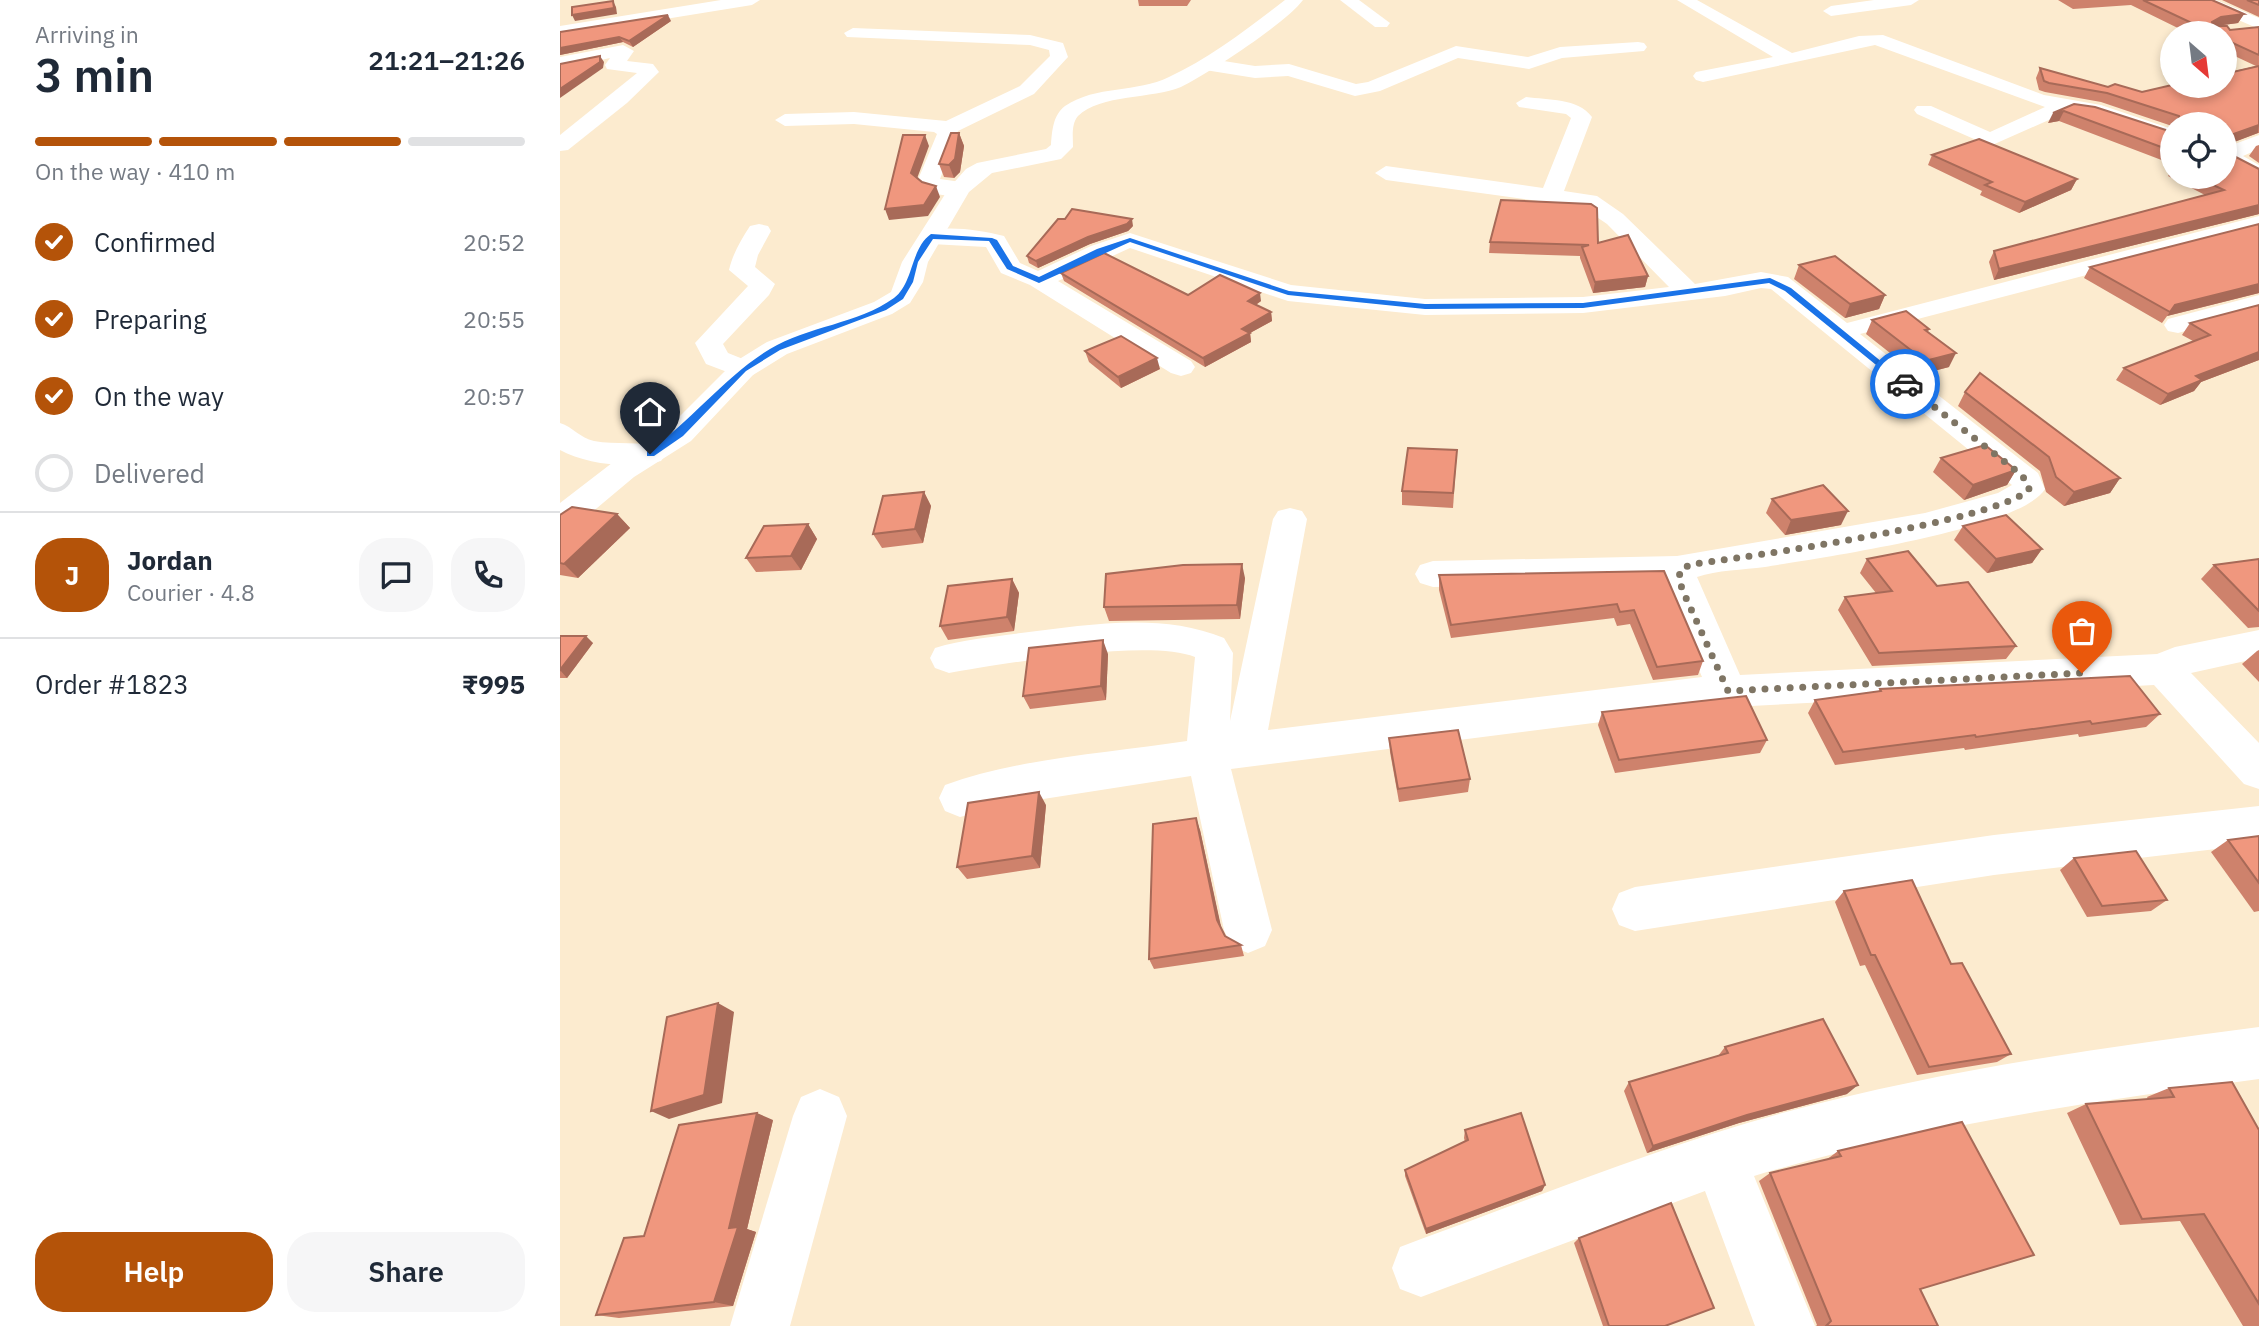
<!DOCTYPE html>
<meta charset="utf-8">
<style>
body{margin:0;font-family:"IBM Plex Sans",sans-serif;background:#f6f6f7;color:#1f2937;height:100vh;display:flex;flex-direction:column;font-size:26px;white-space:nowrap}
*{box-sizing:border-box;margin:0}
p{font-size:23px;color:#747a83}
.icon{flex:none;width:38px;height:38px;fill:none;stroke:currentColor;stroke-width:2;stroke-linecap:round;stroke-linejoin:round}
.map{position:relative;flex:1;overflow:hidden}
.sheet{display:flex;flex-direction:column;background:#fff;width:560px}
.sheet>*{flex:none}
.needle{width:46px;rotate:152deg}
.buttons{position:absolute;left:1600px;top:21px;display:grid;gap:14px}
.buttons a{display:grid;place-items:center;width:77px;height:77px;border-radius:50%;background:#fff;box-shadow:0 4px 10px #0003;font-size:35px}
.pin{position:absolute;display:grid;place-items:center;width:60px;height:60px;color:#fff;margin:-72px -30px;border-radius:50% 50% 50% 0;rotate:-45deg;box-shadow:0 0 7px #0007}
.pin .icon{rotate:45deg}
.courier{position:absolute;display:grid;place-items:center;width:70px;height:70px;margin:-35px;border:5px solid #1a73e8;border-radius:50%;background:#fff;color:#222;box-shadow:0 2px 9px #0007}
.head em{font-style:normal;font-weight:600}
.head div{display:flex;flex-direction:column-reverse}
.head{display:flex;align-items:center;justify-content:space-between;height:119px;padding:0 35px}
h1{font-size:46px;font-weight:600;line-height:52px}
.bar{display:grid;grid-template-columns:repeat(4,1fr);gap:10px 7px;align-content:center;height:84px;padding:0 35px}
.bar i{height:9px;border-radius:5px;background:#e0e1e3}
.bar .active{background:#b45309}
.bar p{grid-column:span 4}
.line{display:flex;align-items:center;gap:18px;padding:0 35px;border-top:2px solid #e0e1e3}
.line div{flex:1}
.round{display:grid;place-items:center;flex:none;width:74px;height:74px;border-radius:28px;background:#f6f6f7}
ol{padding:0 35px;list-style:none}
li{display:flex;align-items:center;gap:21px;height:77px}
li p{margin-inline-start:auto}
li .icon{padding:7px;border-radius:50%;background:#b45309;color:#fff;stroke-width:4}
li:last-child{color:#747a83}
li i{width:38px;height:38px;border:4px solid #e0e1e3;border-radius:50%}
.cta{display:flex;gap:14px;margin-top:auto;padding:14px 35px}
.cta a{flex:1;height:80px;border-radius:28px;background:#b45309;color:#fff;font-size:28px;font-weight:600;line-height:80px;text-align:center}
.cta a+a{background:#f6f6f7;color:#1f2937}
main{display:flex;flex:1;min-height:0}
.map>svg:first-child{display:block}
</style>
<main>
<section class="sheet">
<div class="head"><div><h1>3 min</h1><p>Arriving in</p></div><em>21:21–21:26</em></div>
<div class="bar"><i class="active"></i><i class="active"></i><i class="active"></i><i></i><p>On the way · 410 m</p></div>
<ol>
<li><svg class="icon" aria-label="check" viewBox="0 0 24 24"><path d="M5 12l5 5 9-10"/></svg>Confirmed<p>20:52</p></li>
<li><svg class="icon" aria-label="check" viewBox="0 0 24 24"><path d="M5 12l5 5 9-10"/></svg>Preparing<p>20:55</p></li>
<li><svg class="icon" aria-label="check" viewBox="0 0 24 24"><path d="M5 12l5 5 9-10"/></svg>On the way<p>20:57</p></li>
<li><i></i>Delivered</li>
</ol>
<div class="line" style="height:126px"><b class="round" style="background:#b45309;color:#fff">J</b><div><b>Jordan</b><p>Courier · 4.8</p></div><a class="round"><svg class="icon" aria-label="chat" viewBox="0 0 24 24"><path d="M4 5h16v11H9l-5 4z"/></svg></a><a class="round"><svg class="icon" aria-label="phone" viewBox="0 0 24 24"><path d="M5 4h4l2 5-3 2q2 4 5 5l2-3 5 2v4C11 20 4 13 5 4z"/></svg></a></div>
<div class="line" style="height:91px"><div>Order #1823</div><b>₹995</b></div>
<div class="cta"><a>Help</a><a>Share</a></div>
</section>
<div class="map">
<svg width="1699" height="1326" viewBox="0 0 1699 1326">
<rect width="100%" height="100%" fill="#fcebcf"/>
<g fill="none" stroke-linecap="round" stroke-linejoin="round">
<g fill="#fff" fill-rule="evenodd">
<polygon points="161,0 200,0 192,5 0,36 0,26"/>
<polygon points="780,0 799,0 830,23 827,27 815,27"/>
<polygon points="1117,0 1137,0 1232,53 1299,36 1323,35 1484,95 1541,105 1612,129 1612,142 1530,114 1509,111 1430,146 1357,114 1354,110 1357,106 1371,106 1430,132 1485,107 1315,45 1143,82 1136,80 1133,76 1136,72 1213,57"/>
<polygon points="1314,0 1359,0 1351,5 1271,16 1263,11 1271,6"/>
<path d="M 293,28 L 470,35 L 503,43 L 508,57 L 474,94 L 398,131 L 380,179 L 408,183 L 411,188 C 401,202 366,195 357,182 L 377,134 L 374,132 L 294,124 L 225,126 L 215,120 L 225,114 L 294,112 L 386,121 L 460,86 L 490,56 L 489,50 L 470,45 L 287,37 L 284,33 Z"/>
<polygon points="1078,42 1084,43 1087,47 1084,51 1002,58 969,69 898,58 820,91 795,96 728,76 695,78 645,70 636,64 645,58 695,66 729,64 796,84 808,82 896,46 968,57 1000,47"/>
<polygon points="63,45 74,51 67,61 93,64 99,72 67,103 8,150 0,151 0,135 77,73 47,69 45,65 50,58 0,69 0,57"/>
<path d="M 966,97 C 988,100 1018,98 1032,117 L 1004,191 L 1037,196 L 1063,214 L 1135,284 L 1201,272 L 1228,277 L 1287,323 L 1699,216 L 1699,230 L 1300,334 L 1478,473 L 1485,489 C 1460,530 1258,558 1205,567 C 1183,570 1157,570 1137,577 L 1180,675 L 1597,654 L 1615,647 L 1699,630 L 1699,658 L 1631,673 L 1699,743 L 1699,789 L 1684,784 L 1594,685 L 1152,708 L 671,769 L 712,930 L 705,946 L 688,953 L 671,946 L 664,930 L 631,776 L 452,804 L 400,817 L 385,811 L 379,798 L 385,785 C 459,758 549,753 627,741 L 635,657 C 588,638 443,664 389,673 L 375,668 L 370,658 L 375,648 C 403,639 433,637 461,633 C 528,625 600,612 664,638 L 673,653 L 670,721 L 713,519 L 718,511 L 730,508 L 742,511 L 747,519 L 708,730 L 1142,677 L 1102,582 L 873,587 L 860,583 L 855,574 L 860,565 L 873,561 L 1117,556 L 1365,513 L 1438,493 L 1452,485 L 1211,289 L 1201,288 L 1165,296 L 1023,313 L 865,315 L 728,301 L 570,248 L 498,281 L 631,361 L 635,367 L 631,373 L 621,376 L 611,373 L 470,285 L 441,273 L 426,247 L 371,244 L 362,242 L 359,237 L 362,232 C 388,225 418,230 444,236 L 460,263 L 478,271 L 531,246 L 570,233 L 731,285 L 865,299 L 1023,297 L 1109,287 L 1047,224 L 1022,207 L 826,180 L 815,173 L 826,166 L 983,188 L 1011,118 L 1006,114 L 959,107 L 956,103 Z"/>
<polygon points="1699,135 1699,149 1683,156 1699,165 1699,181 1664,163 1664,148"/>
<path d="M 199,224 L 208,226 L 211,231 L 198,255 L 195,267 L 215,284 L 209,295 L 163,344 L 168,353 L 193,363 L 197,369 L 193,375 L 183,378 L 146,364 L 135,343 L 188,286 L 169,270 C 173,253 181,240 190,226 Z"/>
<polygon points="1699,295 1699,311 1618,333 1608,331 1604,325 1608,319"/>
<path d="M 0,423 C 13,427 20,438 34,441 C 56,445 79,441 101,447 L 106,454 L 101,461 C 72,469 27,465 0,450 Z"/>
<polygon points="1699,806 1699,844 1434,875 1075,931 1059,925 1052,909 1059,893 1075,887 1434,835"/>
<path d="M 1699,1027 L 1699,1079 C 1529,1102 1359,1126 1194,1176 L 1255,1326 L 1195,1326 L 1145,1191 L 861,1297 L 840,1289 L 832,1268 L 840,1247 L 861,1239 C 982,1195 1101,1146 1226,1112 C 1381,1070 1540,1048 1699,1027 Z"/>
<polygon points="260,1089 279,1097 287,1116 230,1326 170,1326 233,1116 241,1097"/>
</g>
<g fill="#fff" fill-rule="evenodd">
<path d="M 725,0 L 743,0 C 725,24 649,73 621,87 C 593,99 540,94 518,116 C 511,124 513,137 513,147 L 501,159 L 432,173 L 409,192 L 368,262 L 363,282 L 350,303 L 332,314 L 227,354 L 193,375 L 131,441 L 74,477 L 12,529 L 0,533 L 0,503 L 52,463 L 109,427 L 173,363 L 207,342 L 314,302 L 331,292 L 342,262 L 389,188 L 406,169 L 417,163 L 486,149 L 491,145 C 492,131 493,115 505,106 C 536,85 577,93 609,77 C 650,58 689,28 725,0 Z"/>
<polygon points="1633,0 1656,0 1699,18 1699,29"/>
</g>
</g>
<g fill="#ce826c">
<polygon points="578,0 631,0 627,6 579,6"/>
<polygon points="1498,0 1652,0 1684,14 1678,23 1655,26 1670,30 1699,27 1699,133 1698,133 1668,144 1668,153 1699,169 1699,214 1434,280 1429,262 1434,251 1645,195 1608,176 1612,170 1612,177 1664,177 1664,124 1612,124 1612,126 1541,102 1485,92 1479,90 1476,78 1480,68 1548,87 1582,92 1696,66 1664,51 1664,33 1628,33 1571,5 1513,9"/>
<polygon points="1662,0 1699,0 1699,17"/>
<polygon points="111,21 73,47 63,42 0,55 0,32"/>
<polygon points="1514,104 1612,132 1612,164 1499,121 1488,123"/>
<polygon points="399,133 404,146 400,172 394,178 384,177 379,164"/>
<polygon points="1699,145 1699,163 1689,156 1696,146"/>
<polygon points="1372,155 1517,179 1511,190 1459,213 1420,195 1422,191 1368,165"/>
<polygon points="1699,224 1699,293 1607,316 1602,323 1524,278 1530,267"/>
<polygon points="573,226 568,231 530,244 478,268 469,263 467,256"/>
<polygon points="930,242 1038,243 1088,276 1085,287 1033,293 1020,258 1020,256 929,253"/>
<polygon points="1239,265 1325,295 1319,309 1285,318 1234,279"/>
<polygon points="501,273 628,295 701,301 696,305 711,312 712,321 690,333 691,342 645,367 504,281"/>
<polygon points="1699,305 1699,360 1641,382 1634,391 1600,405 1556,380 1564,368 1633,341 1622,335 1630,323"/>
<polygon points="1312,320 1369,329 1368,332 1389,367 1358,375 1306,334"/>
<polygon points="525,351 600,369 561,388 529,362"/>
<polygon points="1405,392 1560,478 1550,493 1504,506 1486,492 1480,471 1398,406"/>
<polygon points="897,450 893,508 842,505 842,491"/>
<polygon points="1381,458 1456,470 1447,485 1404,500 1373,472"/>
<polygon points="364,492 371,506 363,543 322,548 313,534"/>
<polygon points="1212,499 1281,525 1225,535 1206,513"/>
<polygon points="57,514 70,528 18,578 0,575 0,515"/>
<polygon points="248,524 257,539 241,570 196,572 186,558"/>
<polygon points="1403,526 1482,549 1472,563 1427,573 1394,540"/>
<polygon points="1307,559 1377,586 1456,646 1446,659 1312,666 1278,610 1285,597 1316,593 1300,573"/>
<polygon points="1699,559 1699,627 1688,628 1641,579 1654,565"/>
<polygon points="1104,571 1143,661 1138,675 1093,680 1070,624 1057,626 1054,618 891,638 879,590 879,575"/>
<polygon points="685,578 680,619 549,621 544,607"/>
<polygon points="452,579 459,593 454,631 388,640 380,626"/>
<polygon points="0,636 33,643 7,678 0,678"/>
<polygon points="1699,650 1699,682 1682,664 1697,651"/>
<polygon points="548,654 546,700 470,709 463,696"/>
<polygon points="1320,689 1600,714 1586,727 1519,737 1518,734 1405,750 1404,748 1275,765 1248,713 1255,700 1318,692"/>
<polygon points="1042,712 1207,740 1200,753 1055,773 1038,725"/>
<polygon points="829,738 910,779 908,792 839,802 830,752"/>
<polygon points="486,805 480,868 407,879 397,867"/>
<polygon points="640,830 661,928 665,936 681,945 684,956 594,969 589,959"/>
<polygon points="1699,836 1699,911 1694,912 1651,852 1668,840"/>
<polygon points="1514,858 1607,900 1591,911 1527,917 1500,870"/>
<polygon points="1284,891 1391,964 1451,1054 1437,1062 1357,1075 1305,965 1300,966 1275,902"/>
<polygon points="1165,1047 1287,1094 1179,1123 1087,1153 1064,1091 1069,1082 1158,1056"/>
<polygon points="1609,1088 1699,1130 1699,1326 1683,1326 1620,1221 1560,1225 1507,1113 1526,1104 1588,1099 1587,1097"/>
<polygon points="213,1120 187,1229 196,1232 173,1306 59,1318 36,1315 84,1236"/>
<polygon points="905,1130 985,1185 982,1191 866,1234 845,1176 845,1170 905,1142 904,1138"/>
<polygon points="1278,1151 1360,1289 1378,1326 1256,1326 1257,1325 1199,1181 1210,1173 1266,1160"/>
<polygon points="1019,1238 1105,1326 1043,1326 1014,1243"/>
</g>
<g fill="#a86a58">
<polygon points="53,1 56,7 57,14 15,21 12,15"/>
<polygon points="1684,14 1678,23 1656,26 1647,31 1652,22 1661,17"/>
<polygon points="108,15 111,21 73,47 69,41"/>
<polygon points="59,37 63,42 0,55 0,48"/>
<polygon points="40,56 44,62 43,68 0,98 0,89"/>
<polygon points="1504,111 1499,121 1488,123 1493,113"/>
<polygon points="1699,125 1698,133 1664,146 1668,136"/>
<polygon points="399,133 404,146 400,172 394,178 389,165"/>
<polygon points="365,135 369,146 355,184 351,173"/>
<polygon points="1517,179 1511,190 1459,213 1465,202"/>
<polygon points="376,186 380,197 368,216 329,220 325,209"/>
<polygon points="1699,205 1699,214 1434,280 1439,269"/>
<polygon points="572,219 573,226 568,231 530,244 478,268 476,261 528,237"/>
<polygon points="1088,276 1085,287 1033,293 1035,282"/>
<polygon points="1699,284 1699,293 1607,316 1602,323 1615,305"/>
<polygon points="700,293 701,301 689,309 688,301"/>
<polygon points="1325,295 1319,309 1285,318 1290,304"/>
<polygon points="711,312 712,321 690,333 691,342 645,367 643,358 682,329"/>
<polygon points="1699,352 1699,360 1641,382 1634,391 1600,405 1608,394 1636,376"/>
<polygon points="1396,353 1389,367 1358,375 1365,361"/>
<polygon points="597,358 600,369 561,388 558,377"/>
<polygon points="1456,470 1447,485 1404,500 1413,485"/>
<polygon points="1560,478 1550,493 1504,506 1514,492"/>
<polygon points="364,492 371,506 363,543 355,529"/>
<polygon points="1288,511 1281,525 1225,535 1231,520"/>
<polygon points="57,514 70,528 18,578 4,564"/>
<polygon points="248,524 257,539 241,570 231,556"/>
<polygon points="1482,549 1472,563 1427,573 1436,559"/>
<polygon points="682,564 685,578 680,619 677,605"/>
<polygon points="452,579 459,593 454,631 447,617"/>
<polygon points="26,636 33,643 7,678 0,670"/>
<polygon points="543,640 548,654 546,700 541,686"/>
<polygon points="479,792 486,805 480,868 472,856"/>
<polygon points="636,818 640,830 662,931 657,920"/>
<polygon points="158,1003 174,1012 162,1103 109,1119 91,1111"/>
<polygon points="1298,1085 1287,1094 1179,1123 1087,1153 1093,1146 1187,1115"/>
<polygon points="197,1113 213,1120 187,1229 196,1232 173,1306 154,1302 169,1228"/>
<polygon points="985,1185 982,1191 866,1234 866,1229"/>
</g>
<g fill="#f0977e" stroke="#a86a58" stroke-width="2">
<polygon points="1583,0 1652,0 1684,14 1661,17 1652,22 1653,26 1667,26 1670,30 1699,27 1699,55 1664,39 1664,33 1653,33"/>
<polygon points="1687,0 1699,0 1699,5"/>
<polygon points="53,1 54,8 12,15 12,7"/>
<polygon points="108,15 69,41 59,37 0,48 0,32"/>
<polygon points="40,56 40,62 0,89 0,64"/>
<polygon points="1699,66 1699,125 1668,136 1668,153 1699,169 1699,205 1439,269 1434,251 1664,190 1636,177 1664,177 1664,124 1620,124 1619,116 1547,93 1489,83 1484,81 1480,68 1548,87 1555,84 1582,92 1612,85 1664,86 1664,74"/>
<polygon points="1514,104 1535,107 1612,132 1612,151 1504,111 1493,113"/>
<polygon points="391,133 399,133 395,159 389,165 379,164"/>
<polygon points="343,135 365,135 351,173 362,182 376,186 364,205 325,209"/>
<polygon points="1419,139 1517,179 1465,202 1425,185 1432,182 1372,155"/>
<polygon points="941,200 1031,204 1037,208 1038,243 1068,235 1088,276 1035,282 1022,247 1029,245 930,242"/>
<polygon points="512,209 572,219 567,224 528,237 476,261 467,256 498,219 505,219"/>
<polygon points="1699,224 1699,284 1615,305 1610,312 1530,267"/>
<polygon points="544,253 628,295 660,275 700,293 688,301 711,312 682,329 690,333 643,358 501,273"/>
<polygon points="1275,256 1325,295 1290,304 1239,265"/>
<polygon points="1699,305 1699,352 1636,376 1642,380 1608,394 1564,368 1650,335 1630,323"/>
<polygon points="1346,311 1369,329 1365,330 1396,353 1365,361 1312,320"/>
<polygon points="561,336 597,358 558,377 525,351"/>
<polygon points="1420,373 1560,478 1514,492 1496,477 1489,457 1405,392"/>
<polygon points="1425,445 1456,470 1413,485 1381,458"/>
<polygon points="848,448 897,450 893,493 842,491"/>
<polygon points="1263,485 1288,511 1231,520 1212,499"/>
<polygon points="364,492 355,529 313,534 323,496"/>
<polygon points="12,507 57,514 4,564 0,563 0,515"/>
<polygon points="1446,515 1482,549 1436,559 1403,526"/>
<polygon points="248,524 231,556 186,558 204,526"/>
<polygon points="1348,551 1377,586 1408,582 1456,646 1319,653 1285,597 1332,591 1307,559"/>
<polygon points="1699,559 1699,611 1654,565"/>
<polygon points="682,564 677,605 544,607 546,574 623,565"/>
<polygon points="1104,571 1143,661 1097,667 1074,610 1060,612 1057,604 891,625 879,575"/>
<polygon points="452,579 447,617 380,626 388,586"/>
<polygon points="0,636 26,636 0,670"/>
<polygon points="543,640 541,686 463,696 469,648"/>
<polygon points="1570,676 1600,714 1532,724 1530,721 1416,737 1415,735 1283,752 1255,700 1321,691 1320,689"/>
<polygon points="1186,696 1207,740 1059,760 1042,712"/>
<polygon points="898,730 910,779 838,789 829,738"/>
<polygon points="479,792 472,856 397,867 408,803"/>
<polygon points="636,818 657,920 665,936 681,945 589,959 593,824"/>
<polygon points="1699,836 1699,883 1668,840"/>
<polygon points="1576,851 1607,900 1542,906 1514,858"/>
<polygon points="1352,880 1391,964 1402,963 1451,1054 1369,1067 1315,955 1311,955 1284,891"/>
<polygon points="158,1003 144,1095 91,1111 107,1017"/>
<polygon points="1263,1019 1298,1085 1187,1115 1093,1146 1069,1082 1168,1053 1165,1047"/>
<polygon points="1672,1082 1699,1130 1699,1304 1644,1214 1582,1219 1526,1104 1614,1097 1609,1088"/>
<polygon points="197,1113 169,1228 178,1227 154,1302 36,1315 64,1238 84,1236 119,1125"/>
<polygon points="961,1113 985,1185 866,1229 845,1170 908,1140 905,1130"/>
<polygon points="1402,1122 1474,1255 1360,1289 1378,1326 1266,1326 1271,1321 1210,1173 1281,1156 1278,1151"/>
<polygon points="1111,1203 1154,1308 1105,1326 1049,1326 1019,1238"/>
</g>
<path fill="#1a73e8" d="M 371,234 L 432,238 L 437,240 L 453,266 L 479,277 L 537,249 L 570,238 L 729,291 L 865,304 L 1023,303 L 1210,278 L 1231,288 L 1349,384 L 1342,386 L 1225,291 L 1209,283 L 1023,308 L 865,309 L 728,295 L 570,242 L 479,283 L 447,269 L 429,241 L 373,239 L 358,262 L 353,282 L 343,299 L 326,310 L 220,350 L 186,371 L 123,436 L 94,456 L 87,456 L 87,452 C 132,421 164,377 210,349 C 248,326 298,324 334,298 C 354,283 350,249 371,234 Z"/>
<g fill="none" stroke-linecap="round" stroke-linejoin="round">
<path stroke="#7f7564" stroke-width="7" stroke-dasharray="0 12.6" d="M 1345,384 L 1454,469 L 1467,481 L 1469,489 C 1443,520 1185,558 1132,564 L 1121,569 L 1119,577 L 1122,589 L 1168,691 L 1522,673"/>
</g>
</svg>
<div class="buttons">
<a><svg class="needle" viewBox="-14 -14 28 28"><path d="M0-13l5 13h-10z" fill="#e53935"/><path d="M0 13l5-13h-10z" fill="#747a83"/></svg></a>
<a><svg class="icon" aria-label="locate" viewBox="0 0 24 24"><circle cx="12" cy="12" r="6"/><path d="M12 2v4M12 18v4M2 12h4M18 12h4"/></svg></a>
</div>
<div class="pin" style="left:1522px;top:673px;background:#ea580c"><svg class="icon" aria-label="bag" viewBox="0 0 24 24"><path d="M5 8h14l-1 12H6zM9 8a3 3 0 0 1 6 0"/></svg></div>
<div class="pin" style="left:90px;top:454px;background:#1f2937"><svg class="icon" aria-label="home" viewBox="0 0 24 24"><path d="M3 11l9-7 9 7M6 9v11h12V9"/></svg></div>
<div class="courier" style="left:1345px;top:384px"><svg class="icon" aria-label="car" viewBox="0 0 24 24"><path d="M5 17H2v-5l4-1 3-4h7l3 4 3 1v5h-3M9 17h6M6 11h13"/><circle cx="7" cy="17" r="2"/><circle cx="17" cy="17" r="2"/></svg></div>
</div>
</main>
